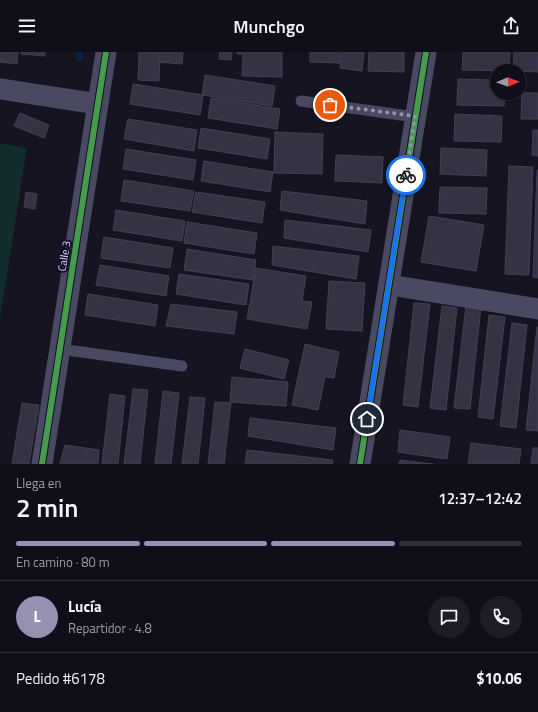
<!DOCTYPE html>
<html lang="es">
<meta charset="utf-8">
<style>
body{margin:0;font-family:"Titillium Web",sans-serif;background:#1e1d26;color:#f1f3f6;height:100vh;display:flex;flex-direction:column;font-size:15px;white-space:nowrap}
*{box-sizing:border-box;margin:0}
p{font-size:13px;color:#9c9ca2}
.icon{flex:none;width:22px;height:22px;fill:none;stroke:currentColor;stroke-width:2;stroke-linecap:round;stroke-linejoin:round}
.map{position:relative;height:412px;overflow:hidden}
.panel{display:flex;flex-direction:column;background:#100f19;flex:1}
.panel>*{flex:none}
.needle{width:26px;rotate:89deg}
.buttons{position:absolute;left:490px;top:12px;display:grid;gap:8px}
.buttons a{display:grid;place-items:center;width:36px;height:36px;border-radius:50%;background:#100f19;box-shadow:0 1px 3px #0004,0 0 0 1px #302f38;font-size:20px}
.pin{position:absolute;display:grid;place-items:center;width:34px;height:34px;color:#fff;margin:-17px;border:2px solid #fff;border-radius:50%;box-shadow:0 1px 4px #0007}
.courier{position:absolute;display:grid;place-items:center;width:40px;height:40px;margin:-20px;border:3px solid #1a73e8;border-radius:50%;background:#fff;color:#222;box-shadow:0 1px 5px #0007}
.headline em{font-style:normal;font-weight:600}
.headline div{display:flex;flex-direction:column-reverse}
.headline{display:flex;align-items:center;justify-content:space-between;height:68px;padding:0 16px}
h1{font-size:26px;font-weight:600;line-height:30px}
.bar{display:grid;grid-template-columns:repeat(4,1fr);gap:6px 4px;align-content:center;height:48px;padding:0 16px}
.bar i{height:5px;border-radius:3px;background:#302f38}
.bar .selected{background:#9591b1}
.bar p{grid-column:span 4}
.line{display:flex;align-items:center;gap:10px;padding:0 16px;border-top:1px solid #302f38}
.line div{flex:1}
.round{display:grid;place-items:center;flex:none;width:42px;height:42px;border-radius:21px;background:#1e1d26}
header{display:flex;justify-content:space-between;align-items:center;height:52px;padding:0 16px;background:#100f19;font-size:18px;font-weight:600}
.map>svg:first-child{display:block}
</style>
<header><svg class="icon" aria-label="menu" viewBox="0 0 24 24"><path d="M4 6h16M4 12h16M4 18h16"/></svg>Munchgo<svg class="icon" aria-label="share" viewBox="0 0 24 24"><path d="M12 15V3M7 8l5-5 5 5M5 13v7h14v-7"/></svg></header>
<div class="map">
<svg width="538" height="412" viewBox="0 0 538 412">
<rect width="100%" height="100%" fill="#161421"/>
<polygon fill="#132c2d" points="0,91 27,96 0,267"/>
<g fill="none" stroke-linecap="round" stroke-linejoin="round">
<polyline stroke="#0d2144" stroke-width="6" points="79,6 80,0"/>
</g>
<g fill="#343243" stroke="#433f54">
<polygon points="0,0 18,0 17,12 0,10"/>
<polygon points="21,0 45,0 45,4 21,2"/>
<polygon points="139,0 160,0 159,29 138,28"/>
<polygon points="159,0 183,0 182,12 158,10"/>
<polygon points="220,0 232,0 231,8 219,7"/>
<polygon points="237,0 282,0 282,25 242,24 243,2 237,2"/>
<polygon points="310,0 340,0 340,11 310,10"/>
<polygon points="342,0 364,0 362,19 340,16"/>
<polygon points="369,0 404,0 404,20 368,19"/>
<polygon points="463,0 510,0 509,19 462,18"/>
<polygon points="514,0 538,0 538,20 513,19"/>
<polygon points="205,23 275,34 272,54 202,43"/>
<polygon points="458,27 497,28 497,41 505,41 504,54 457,53"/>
<polygon points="133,32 203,43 200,63 130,52"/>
<polygon points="522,41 538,41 538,67 521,67"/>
<polygon points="211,46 280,57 277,77 208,66"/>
<polygon points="20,61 49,73 44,86 14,74"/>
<polygon points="455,62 502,64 501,90 454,89"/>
<polygon points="128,67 197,78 194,99 124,87"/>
<polygon points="201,76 270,87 267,107 198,96"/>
<polygon points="533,78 538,78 538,104 532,103"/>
<polygon points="275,80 323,82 322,122 274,121"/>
<polygon points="441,96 487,98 486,124 440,122"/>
<polygon points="126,97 196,108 193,128 123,117"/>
<polygon points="336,103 383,105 382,131 335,129"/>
<polygon points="204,109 273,120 270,140 201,129"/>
<polygon points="509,114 533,115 529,223 505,222"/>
<polygon points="537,118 538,118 538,226 533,225"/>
<polygon points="124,128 194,139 190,159 121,149"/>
<polygon points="440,135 487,136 486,162 439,161"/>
<polygon points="282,139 367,149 365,172 280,158"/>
<polygon points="26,140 37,142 35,157 24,155"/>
<polygon points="196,140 265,150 262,171 192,160"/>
<polygon points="116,158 185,169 182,189 113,178"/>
<polygon points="429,164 484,173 476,219 421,210"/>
<polygon points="285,168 371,178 368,200 284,186"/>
<polygon points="187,170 257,181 254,202 184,191"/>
<polygon points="104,185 173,196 170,216 101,206"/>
<polygon points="273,194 359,204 356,227 272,213"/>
<polygon points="187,197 256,208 253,228 184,218"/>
<polygon points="100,213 169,224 166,244 96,233"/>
<polygon points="256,216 306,224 302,249 312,250 307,277 247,267"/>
<polygon points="179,222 249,232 246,253 176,242"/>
<polygon points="329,229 365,231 362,279 326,277"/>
<polygon points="88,242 158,253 155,274 85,263"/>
<polygon points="414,251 430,252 418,355 403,353"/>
<polygon points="171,252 237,260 234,282 166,274"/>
<polygon points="466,253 481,255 470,357 454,356"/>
<polygon points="442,254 457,256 446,358 430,356"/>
<polygon points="489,263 505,265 493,367 478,365"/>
<polygon points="512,271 527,273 516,376 500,374"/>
<polygon points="537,275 538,275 538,379 526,378"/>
<polygon points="305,292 339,300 334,326 325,325 318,358 292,353"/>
<polygon points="245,297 289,308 284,327 240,316"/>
<polygon points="232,325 288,330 286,354 230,350"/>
<polygon points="133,337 148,338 140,412 124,412"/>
<polygon points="163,339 179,341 171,412 155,412"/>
<polygon points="110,342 125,344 118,412 102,412"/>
<polygon points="190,345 205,346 198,412 182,412"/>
<polygon points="215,350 231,351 224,412 208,412"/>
<polygon points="22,351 39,353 29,412 12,412"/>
<polygon points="250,366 336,376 333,398 248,384"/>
<polygon points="400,378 450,385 447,407 398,400"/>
<polygon points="471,391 521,397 519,412 468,412"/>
<polygon points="65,393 99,398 98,412 60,412"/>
<polygon points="533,396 538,396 538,412 531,412"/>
<polygon points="247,398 333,408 332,412 245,412"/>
<polygon points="400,408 433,412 399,412"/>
</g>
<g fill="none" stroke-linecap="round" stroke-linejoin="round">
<g stroke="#4a4962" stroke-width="11">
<polyline points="301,49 415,65"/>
<polyline points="60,297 182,314"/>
</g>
<g stroke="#4a4962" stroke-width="21">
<polyline points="0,37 98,52"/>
<polyline points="390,233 538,257"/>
<polyline points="42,412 106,0"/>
<polyline points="360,412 426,0"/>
</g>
<g stroke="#130f26" stroke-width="8">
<g id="cycleway">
<polyline points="42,412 106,0"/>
<polyline points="360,412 426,0"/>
</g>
</g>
<use href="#cycleway" stroke="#469c4c" stroke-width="6"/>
</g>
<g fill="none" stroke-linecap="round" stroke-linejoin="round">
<polyline stroke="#9591b1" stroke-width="4" stroke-dasharray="0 7.2" points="330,53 415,64 406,123"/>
<polyline stroke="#1a73e8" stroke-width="5" points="367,367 406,123"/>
</g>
<g text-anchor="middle" stroke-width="4" stroke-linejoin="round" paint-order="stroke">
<g font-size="11" fill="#d9d4ff" stroke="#130f26">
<text transform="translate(64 204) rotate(-81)" y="4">Calle 3</text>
</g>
</g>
</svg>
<div class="buttons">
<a><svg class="needle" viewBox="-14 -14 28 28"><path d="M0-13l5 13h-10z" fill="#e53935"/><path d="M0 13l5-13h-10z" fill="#9c9ca2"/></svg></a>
</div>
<div class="pin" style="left:330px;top:53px;background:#ea580c"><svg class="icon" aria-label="bag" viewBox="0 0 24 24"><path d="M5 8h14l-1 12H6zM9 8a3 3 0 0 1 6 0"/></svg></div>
<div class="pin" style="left:367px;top:367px;background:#1f2937"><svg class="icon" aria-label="home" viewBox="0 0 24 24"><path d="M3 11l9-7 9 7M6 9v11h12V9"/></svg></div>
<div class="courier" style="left:406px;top:123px"><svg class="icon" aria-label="bike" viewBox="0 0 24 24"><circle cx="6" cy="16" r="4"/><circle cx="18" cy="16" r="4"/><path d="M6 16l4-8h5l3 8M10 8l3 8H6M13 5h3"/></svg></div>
</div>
<section class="panel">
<div class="headline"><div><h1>2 min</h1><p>Llega en</p></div><em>12:37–12:42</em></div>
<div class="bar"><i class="selected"></i><i class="selected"></i><i class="selected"></i><i></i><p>En camino · 80 m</p></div>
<div class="line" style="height:72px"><b class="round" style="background:#9591b1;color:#fff">L</b><div><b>Lucía</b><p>Repartidor · 4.8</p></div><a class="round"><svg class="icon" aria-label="chat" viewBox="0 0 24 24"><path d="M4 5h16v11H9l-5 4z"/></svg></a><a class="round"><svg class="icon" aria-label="phone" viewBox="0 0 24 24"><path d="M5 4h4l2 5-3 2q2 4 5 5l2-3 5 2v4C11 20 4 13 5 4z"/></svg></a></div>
<div class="line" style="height:52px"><div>Pedido #6178</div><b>$10.06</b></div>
</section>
